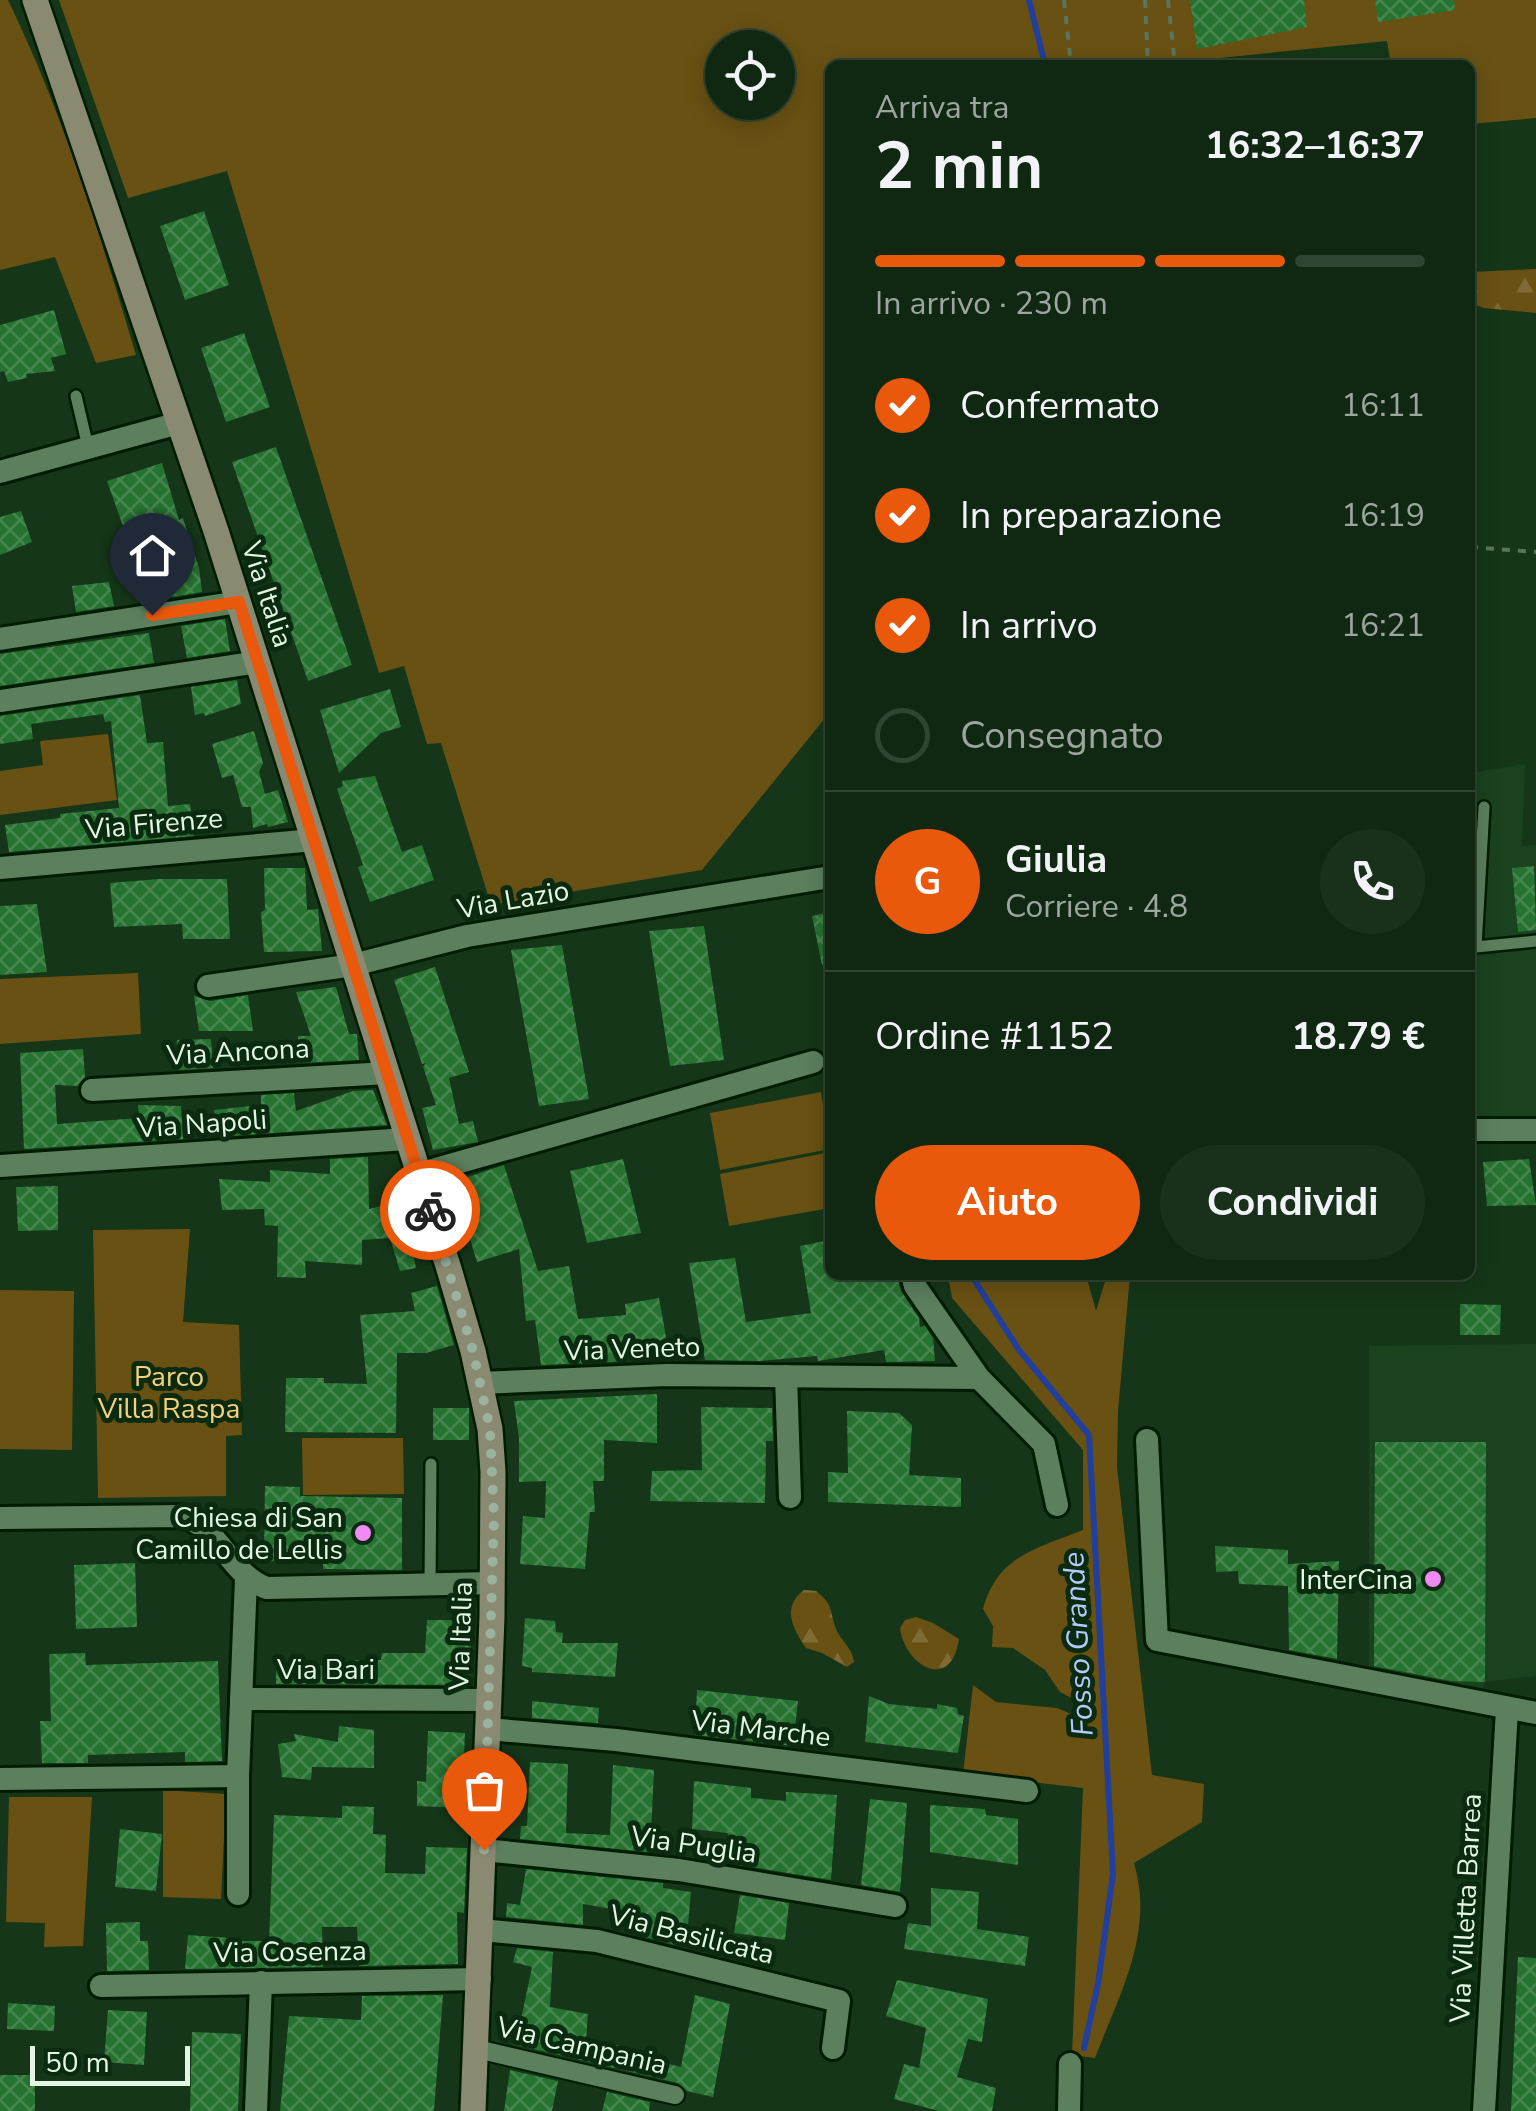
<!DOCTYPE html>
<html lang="it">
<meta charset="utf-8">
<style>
body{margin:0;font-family:"Nunito Sans",sans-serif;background:#19301b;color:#f1f3f6;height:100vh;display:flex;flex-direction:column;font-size:38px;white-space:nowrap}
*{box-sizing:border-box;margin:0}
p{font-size:32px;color:#9ca69f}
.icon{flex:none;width:55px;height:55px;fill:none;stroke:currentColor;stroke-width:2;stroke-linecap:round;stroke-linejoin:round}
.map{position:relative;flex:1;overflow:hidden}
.sheet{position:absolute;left:825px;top:60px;width:650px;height:1220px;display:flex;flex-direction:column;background:#102812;border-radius:15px;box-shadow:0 5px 25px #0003,0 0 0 2px #304432}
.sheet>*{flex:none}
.fabs{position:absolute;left:705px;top:30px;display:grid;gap:20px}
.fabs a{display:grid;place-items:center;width:90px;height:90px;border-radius:50%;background:#102812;box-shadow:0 5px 25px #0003,0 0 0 2px #304432;font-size:50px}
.scale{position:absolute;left:30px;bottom:25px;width:160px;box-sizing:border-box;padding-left:10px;border:5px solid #e3f6e3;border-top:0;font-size:28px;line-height:35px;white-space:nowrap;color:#e3f6e3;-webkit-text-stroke:8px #0a2b0f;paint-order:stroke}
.pin{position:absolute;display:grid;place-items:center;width:85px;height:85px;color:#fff;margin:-102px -42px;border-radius:50% 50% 50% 0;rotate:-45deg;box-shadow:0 0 10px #0007}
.pin .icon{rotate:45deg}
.courier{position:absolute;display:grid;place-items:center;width:100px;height:100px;margin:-50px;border:8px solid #ea580c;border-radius:50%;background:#fff;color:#222;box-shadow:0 2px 12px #0007}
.headline em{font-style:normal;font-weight:700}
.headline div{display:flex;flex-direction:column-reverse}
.headline{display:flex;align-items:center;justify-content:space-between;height:170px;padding:0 50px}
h1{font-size:65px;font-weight:700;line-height:75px}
.bar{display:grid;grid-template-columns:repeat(4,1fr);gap:15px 10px;align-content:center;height:120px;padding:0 50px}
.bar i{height:12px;border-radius:8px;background:#304432}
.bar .selected{background:#ea580c}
.bar p{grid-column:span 4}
.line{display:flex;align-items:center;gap:25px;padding:0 50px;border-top:2px solid #304432}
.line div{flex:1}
.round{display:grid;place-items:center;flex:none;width:105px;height:105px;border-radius:52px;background:#19301b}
ol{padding:0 50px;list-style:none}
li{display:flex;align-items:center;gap:30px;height:110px}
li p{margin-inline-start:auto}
li .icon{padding:10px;border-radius:50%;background:#ea580c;color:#fff;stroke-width:4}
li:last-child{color:#9ca69f}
li i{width:55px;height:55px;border:5px solid #304432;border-radius:50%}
.button{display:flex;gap:20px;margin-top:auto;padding:20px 50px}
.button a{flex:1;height:115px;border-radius:60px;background:#ea580c;color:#fff;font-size:40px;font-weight:700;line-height:115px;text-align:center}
.button a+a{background:#19301b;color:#f1f3f6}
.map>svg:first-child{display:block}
</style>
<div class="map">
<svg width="1536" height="2111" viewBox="0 0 1536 2111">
<defs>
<pattern id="forest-firs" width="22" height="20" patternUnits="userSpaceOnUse" patternTransform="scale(2.5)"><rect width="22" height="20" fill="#695113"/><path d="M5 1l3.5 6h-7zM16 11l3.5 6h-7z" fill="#7e6b35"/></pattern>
<pattern id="building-cross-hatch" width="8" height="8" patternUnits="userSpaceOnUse" patternTransform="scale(2.5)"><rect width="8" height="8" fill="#267231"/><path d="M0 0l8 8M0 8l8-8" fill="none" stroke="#45874f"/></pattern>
</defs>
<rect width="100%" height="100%" fill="#153618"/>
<g fill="#1a421f">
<polygon points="1525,764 1522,846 1536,845 1536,1123 1470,1124 1470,773"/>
<polygon points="1536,1344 1536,1676 1485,1682 1481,1693 1369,1680 1369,1346"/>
</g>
<g fill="#695113" fill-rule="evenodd">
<path d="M 0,0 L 8,0 C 63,113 100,235 136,355 L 96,363 L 55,257 L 0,270 Z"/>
<path d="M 59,0 L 1536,0 L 1536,118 L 1470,124 L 1470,65 L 1391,65 L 1387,41 L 1180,62 L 1179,65 L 830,65 L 830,712 L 702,870 L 491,905 L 441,743 L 427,744 L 404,666 L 379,673 L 227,171 L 128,198 ZM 722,48 L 778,48 L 778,102 L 722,102 Z"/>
<polygon points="108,734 117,800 0,815 0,771 43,765 40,741"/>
<polygon points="138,973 141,1034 0,1044 0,979"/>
<polygon points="821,1092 830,1149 720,1170 710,1113"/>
<polygon points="830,1152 830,1208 729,1226 720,1174"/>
<polygon points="190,1229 183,1322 239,1325 242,1435 226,1436 226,1496 98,1498 93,1230"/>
<path d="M 948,1275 L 1086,1275 L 1096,1311 L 1107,1275 L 1130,1275 L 1118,1411 L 1117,1467 L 1152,1775 L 1204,1784 L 1202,1822 L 1134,1863 C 1155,1932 1119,1995 1095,2058 L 1072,2055 L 1083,1788 L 963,1774 L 973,1685 L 996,1702 L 1057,1708 L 1083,1719 L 1083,1704 L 1060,1692 L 1045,1670 L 1013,1648 L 992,1647 L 993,1626 L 983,1609 C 998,1555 1036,1549 1083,1530 L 1083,1450 L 952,1298 Z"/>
<polygon points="0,1290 74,1291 72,1450 0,1449"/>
<polygon points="302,1438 403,1438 404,1494 303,1495"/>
<polygon points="163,1790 226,1794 221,1899 163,1897"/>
<polygon points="9,1797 92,1797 83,1946 44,1947 45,1923 6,1922"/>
</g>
<g fill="url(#forest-firs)">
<polygon points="1536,269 1536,313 1484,308 1470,303 1471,272"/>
<path d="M 804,1590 L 816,1591 C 833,1605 829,1607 835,1626 C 839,1640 852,1646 854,1662 L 847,1667 L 822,1653 L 806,1648 C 793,1629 781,1607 804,1590 Z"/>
<path d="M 916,1617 L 933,1623 L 959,1639 C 951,1693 905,1666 900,1628 L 905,1620 Z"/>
</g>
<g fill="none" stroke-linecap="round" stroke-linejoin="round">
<g stroke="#213f9b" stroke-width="6">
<polyline points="1029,0 1045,65"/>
<polyline points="971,1275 1019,1350 1089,1435 1113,1874 1098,1984 1084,2048"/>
</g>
</g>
<g fill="url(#building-cross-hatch)">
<polygon points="1190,0 1304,0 1307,27 1197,49"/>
<polygon points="1375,0 1454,0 1455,10 1378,22"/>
<polygon points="204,211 229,285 185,300 160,226"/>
<polygon points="54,310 66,354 51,358 55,371 26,374 27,378 8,382 4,371 0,372 0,325"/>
<polygon points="244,333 270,407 226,422 201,348"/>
<polygon points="276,447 352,665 308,681 232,462"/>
<polygon points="162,463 179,520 183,518 199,568 202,592 148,601 146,579 165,576 145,518 123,526 107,481"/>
<polygon points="21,511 32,542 0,555 0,517"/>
<polygon points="109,582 114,606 76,612 72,586"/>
<polygon points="225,619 230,651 187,658 181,626"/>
<polygon points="149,633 154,663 0,686 0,654"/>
<polygon points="237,680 241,704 205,716 204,713 195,715 191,687"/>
<polygon points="390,689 401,727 381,733 339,773 320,710"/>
<polygon points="140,695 147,743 163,742 168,806 190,804 194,836 9,852 5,825 60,818 60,814 119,808 111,721 105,722 103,714 31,724 33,739 0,744 0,716"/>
<polygon points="254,731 263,763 259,772 265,794 278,790 288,822 268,827 267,824 253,828 251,807 242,807 233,775 222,778 212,744"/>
<polygon points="375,776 402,852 422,845 434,880 370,902 358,867 363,865 337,789 343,786 342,781"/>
<polygon points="1534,866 1536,930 1518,932 1512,868"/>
<polygon points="264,868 305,868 307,910 318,909 322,951 264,952 261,912 265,910"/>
<polygon points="159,879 227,879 230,939 183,939 182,924 114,927 110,883"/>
<polygon points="37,904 47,972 0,975 0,906"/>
<polygon points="830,912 830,964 822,965 812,916"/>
<polygon points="704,926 724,1060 670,1066 649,931"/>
<polygon points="562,945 589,1099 539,1106 511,950"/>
<polygon points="435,967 469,1072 449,1078 459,1124 473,1121 478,1142 433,1150 422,1108 436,1105 423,1067 426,1063 422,1064 394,980"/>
<polygon points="336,987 349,1034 357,1034 359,1060 300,1063 298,1036 311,1036 296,992"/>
<polygon points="248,995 253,1031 199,1031 194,996 210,1001"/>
<polygon points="211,1039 213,1068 179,1070 177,1040"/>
<polygon points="83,1049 85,1077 78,1086 55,1085 57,1124 139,1118 138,1105 181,1106 183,1139 24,1149 20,1053"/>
<polygon points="373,1090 387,1125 216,1137 214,1110 261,1105 261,1095 294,1093 296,1111 353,1091"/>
<polygon points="368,1157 369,1209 402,1201 416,1268 400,1271 390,1238 362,1240 362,1265 305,1261 306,1278 277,1277 278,1226 265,1225 264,1209 222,1210 219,1179 270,1182 270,1170 330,1174 330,1159"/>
<polygon points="623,1159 641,1233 587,1243 570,1171"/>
<polygon points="1529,1159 1536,1205 1487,1206 1483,1162"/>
<polygon points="504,1165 538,1271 569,1266 578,1319 626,1315 625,1304 659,1298 668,1348 614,1362 541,1365 535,1320 526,1321 519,1249 477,1262 453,1182"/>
<polygon points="58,1186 58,1230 18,1231 16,1187"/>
<polygon points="830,1240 830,1275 897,1275 901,1291 919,1318 920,1327 925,1326 933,1338 935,1361 886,1362 884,1350 818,1361 817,1356 759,1361 705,1360 689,1263 735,1258 746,1322 811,1313 800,1246"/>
<polygon points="437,1286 454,1345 426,1353 397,1353 396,1433 285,1432 286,1378 324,1378 324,1383 367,1384 360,1315 415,1311 411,1293"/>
<polygon points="1460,1304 1501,1305 1500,1335 1460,1335"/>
<polygon points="657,1394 657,1443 604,1440 604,1481 593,1481 595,1512 590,1512 585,1569 520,1564 523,1516 545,1518 546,1481 519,1482 519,1439 514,1401"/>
<polygon points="701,1407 772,1408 773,1441 766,1441 765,1503 650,1501 652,1471 702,1470"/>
<rect x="433" y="1408" width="36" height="32"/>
<polygon points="847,1411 899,1413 912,1425 909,1475 961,1478 961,1507 828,1502 828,1472 848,1473"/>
<polygon points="1375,1442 1486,1442 1485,1682 1451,1681 1374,1666"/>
<polygon points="265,1486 300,1487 300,1496 402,1498 402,1570 323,1569 323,1562 264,1561"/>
<polygon points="1215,1546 1288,1550 1288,1564 1339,1561 1337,1659 1289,1650 1288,1586 1239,1584 1238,1571 1216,1572"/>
<polygon points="135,1563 137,1627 76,1629 74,1565"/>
<polygon points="525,1618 555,1621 556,1632 563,1633 562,1643 618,1643 615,1677 532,1672 532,1668 522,1666"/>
<polygon points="427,1620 471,1620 470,1685 276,1684 276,1665 340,1666 340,1660 381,1660 382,1653 425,1653"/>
<polygon points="85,1653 86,1665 218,1661 222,1761 185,1762 185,1752 88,1755 88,1763 42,1763 40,1721 51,1721 49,1654"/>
<polygon points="697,1690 798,1701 793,1746 695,1735"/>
<polygon points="869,1696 889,1704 937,1709 937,1704 957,1708 958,1714 964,1716 958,1753 865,1742"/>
<polygon points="532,1701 599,1708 598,1723 532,1718"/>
<polygon points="339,1726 374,1730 374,1768 312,1767 311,1780 282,1777 278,1744 296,1741 294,1734 338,1742"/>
<polygon points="428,1731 465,1733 462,1808 417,1806 417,1781 426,1782"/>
<polygon points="530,1762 568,1764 566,1833 610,1835 613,1765 654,1770 651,1835 667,1837 666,1854 520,1839 521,1826 527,1826"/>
<polygon points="694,1781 751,1788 751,1798 786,1801 786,1792 837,1795 831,1880 727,1863 728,1833 692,1829"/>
<polygon points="870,1799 907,1803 900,1892 861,1885"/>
<polygon points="930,1805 985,1809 986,1815 1018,1819 1018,1865 930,1852"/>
<polygon points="342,1806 374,1807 373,1834 386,1835 385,1873 425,1874 426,1847 467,1848 464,1913 457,1912 458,1964 359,1966 357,1927 322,1927 323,1967 185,1969 188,1935 231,1938 231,1941 269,1941 274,1815 342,1818"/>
<polygon points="120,1829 162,1834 156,1891 115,1887"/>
<polygon points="526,1869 663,1883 663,1888 691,1892 686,1948 641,1936 646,1915 583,1904 583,1925 506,1917 507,1903 520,1905"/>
<polygon points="931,1888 979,1892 977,1929 1029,1937 1025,1966 904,1949 908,1923 931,1926"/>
<polygon points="740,1895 789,1903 785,1940 734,1933"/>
<polygon points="140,1922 140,1941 148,1941 149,1970 107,1971 106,1923"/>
<polygon points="517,1948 553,1952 550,2007 588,2014 586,2040 627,2047 625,2053 681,2067 695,1995 730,2004 713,2097 687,2091 678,2083 512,2044 516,2029 519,2029 532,1967 513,1962"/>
<polygon points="1518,1957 1536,1958 1536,2111 1511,2111"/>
<polygon points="897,1980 988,1999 982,2042 968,2039 957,2077 996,2088 992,2111 939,2111 894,2099 904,2064 919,2068 926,2028 886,2016"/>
<polygon points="443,1995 434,2111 280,2111 289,2016 361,2020 362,1996"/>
<polygon points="8,2003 55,2006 54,2031 7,2029"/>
<polygon points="108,2010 147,2012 144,2065 104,2062"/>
<polygon points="192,2032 241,2034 238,2111 190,2111"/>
<polygon points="510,2070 558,2081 552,2111 504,2111"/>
<rect x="0" y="2075" width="35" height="36"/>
<polygon points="607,2092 650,2102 649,2111 602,2111"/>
</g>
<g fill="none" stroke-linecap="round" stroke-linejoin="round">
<g stroke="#001d02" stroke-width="16">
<g id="service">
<polyline points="76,396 88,447"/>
<polyline points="1484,807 1476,947 1536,941"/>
<polyline points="430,1585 431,1464"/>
</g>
</g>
<g stroke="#001d02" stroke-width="22">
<polyline id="pedestrian" points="477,2049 675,2095"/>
</g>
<g stroke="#001d02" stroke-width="28">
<g id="minor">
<polyline points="0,472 179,423"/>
<polyline points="0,639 239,602"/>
<polyline points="0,701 258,662"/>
<polyline points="0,868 314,840"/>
<polyline points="208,986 353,965 467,936 830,877"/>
<polyline points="92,1090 387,1073"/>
<polyline points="1470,1130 1536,1130"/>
<polyline points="0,1166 407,1139"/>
<polyline points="418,1174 813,1062"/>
<polyline points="912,1275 915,1286 979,1378 1044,1444 1057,1505"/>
<polyline points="786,1376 790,1497"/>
<polyline points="480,1383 667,1375 979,1378"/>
<polyline points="1147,1440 1157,1640 1536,1713"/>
<path d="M 0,1518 L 183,1516 C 220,1528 230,1575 267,1588 L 492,1583"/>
<polyline points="241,1699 488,1700"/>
<polyline points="488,1729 616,1740 1027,1791"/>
<polyline points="238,1776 238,1894"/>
<polyline points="0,1779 238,1776 246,1579"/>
<polyline points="484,1850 679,1870 895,1906"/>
<polyline points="482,1930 597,1941 839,2001 833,2048"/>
<polyline points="101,1986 480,1979"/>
<polyline points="256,2111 261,1982"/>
<polyline points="1069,2111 1070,2064"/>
<polyline points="1484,2111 1507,1709"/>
</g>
</g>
<g stroke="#001d02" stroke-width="30">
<polyline id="secondary" points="35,0 216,531 449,1269 473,1351 490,1429 493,1472 492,1617 473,2111"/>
</g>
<g stroke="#59755b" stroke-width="4" stroke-dasharray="8 8" stroke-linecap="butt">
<polyline points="1064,0 1071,65"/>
<polyline points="1145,0 1148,65"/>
<polyline points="1168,0 1175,65"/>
<polyline points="1470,547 1536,552"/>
</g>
<use href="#service" stroke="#5c7f5e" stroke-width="11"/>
<use href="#pedestrian" stroke="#5c7f5e" stroke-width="18"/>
<use href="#minor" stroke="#5c7f5e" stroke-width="22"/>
<use href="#secondary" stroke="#898a71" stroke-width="25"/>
</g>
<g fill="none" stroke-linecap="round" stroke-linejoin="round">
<polyline stroke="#9bb39c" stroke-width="10" stroke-dasharray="0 18" points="430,1210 473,1351 490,1429 494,1517 484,1850"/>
<polyline stroke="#ea580c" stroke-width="12" points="152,615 239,602 430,1210"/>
</g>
<g fill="#f18af4" stroke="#0a2b0f" stroke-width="4">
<circle cx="363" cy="1533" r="10"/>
<circle cx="1433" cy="1579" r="10"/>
</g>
<g text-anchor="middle" stroke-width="10" stroke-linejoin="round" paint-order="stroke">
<g font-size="28" fill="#e3f6e3" stroke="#0a2b0f">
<text transform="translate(268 594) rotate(72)" y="10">Via Italia</text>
<text transform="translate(154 823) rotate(-5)" y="10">Via Firenze</text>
<text transform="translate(513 899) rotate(-10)" y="10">Via Lazio</text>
<text transform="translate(238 1051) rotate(-3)" y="10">Via Ancona</text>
<text transform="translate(202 1123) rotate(-4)" y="10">Via Napoli</text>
<text transform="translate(632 1348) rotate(-2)" y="10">Via Veneto</text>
<text transform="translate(460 1636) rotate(-88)" y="10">Via Italia</text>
<text x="326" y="1679">Via Bari</text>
<text transform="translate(761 1728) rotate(7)" y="10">Via Marche</text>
<text transform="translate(694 1844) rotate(8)" y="10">Via Puglia</text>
<text transform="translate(1465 1908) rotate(-87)" y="10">Via Villetta Barrea</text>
<text transform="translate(692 1934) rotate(14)" y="10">Via Basilicata</text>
<text transform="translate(290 1951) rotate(-1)" y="10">Via Cosenza</text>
<text transform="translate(582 2045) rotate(13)" y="10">Via Campania</text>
</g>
<g font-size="28" fill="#f6d07d" stroke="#0a2b0f">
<text x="169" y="1386">Parco<tspan x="169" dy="32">Villa Raspa</tspan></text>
</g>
<g font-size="28" fill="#e3f6e3" stroke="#0a2b0f" text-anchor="end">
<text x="343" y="1527">Chiesa di San<tspan x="343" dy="32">Camillo de Lellis</tspan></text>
<text x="1413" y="1589">InterCina</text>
</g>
<g font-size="30" font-style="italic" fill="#b5cbfc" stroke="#0a2b0f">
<text transform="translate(1078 1644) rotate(-93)" y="10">Fosso Grande</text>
</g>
</g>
</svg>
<div class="fabs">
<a><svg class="icon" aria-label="locate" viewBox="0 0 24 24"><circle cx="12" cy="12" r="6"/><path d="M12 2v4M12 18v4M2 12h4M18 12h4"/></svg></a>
</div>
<div class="scale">50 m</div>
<div class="pin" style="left:484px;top:1850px;background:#ea580c"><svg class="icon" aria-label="bag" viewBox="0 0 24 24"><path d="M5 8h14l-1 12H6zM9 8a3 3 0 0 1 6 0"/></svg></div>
<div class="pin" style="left:152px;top:615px;background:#1f2937"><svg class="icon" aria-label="home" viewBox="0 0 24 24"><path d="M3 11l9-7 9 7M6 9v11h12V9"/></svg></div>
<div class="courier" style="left:430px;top:1210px"><svg class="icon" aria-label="bike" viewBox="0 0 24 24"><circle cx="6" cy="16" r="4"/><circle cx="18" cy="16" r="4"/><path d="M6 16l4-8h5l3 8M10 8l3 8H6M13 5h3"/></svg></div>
<section class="sheet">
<div class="headline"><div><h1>2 min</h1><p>Arriva tra</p></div><em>16:32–16:37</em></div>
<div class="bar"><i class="selected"></i><i class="selected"></i><i class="selected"></i><i></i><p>In arrivo · 230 m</p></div>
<ol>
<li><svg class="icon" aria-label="check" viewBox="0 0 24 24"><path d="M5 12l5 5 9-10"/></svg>Confermato<p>16:11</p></li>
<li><svg class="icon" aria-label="check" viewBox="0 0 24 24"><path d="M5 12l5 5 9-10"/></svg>In preparazione<p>16:19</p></li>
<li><svg class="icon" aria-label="check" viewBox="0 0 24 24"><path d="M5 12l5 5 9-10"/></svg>In arrivo<p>16:21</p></li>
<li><i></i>Consegnato</li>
</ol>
<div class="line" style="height:180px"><b class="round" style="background:#ea580c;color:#fff">G</b><div><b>Giulia</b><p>Corriere · 4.8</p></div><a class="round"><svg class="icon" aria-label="phone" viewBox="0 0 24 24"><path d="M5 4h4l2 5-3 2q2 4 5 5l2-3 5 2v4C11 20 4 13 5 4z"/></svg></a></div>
<div class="line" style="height:130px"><div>Ordine #1152</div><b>18.79 €</b></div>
<div class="button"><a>Aiuto</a><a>Condividi</a></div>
</section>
</div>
